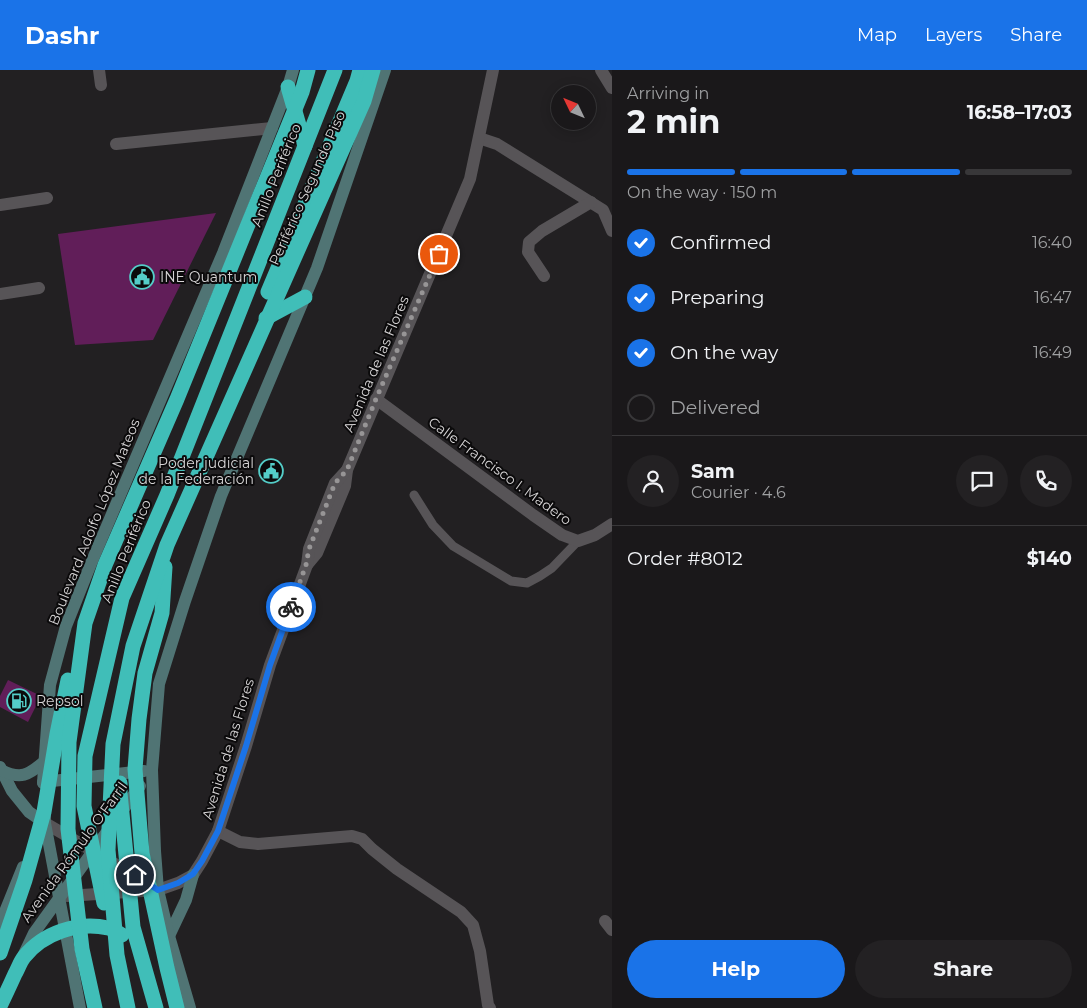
<!DOCTYPE html>
<meta charset="utf-8">
<style>
body{margin:0;font-family:Montserrat,sans-serif;background:#232123;color:#f1f3f6;height:100vh;display:flex;flex-direction:column;font-size:19px;white-space:nowrap}
*{box-sizing:border-box;margin:0}
p{font-size:16px;color:#9fa0a2}
.icon{flex:none;width:28px;height:28px;fill:none;stroke:currentColor;stroke-width:2;stroke-linecap:round;stroke-linejoin:round}
.map{position:relative;flex:1;overflow:hidden}
.drawer{display:flex;flex-direction:column;background:#1a181a;width:475px}
.drawer>*{flex:none}
.needle{width:32px;rotate:313deg}
.controls{position:absolute;left:551px;top:15px;display:grid;gap:10px}
.controls a{display:grid;place-items:center;width:45px;height:45px;border-radius:50%;background:#1a181a;box-shadow:0 2px 12px #0003,0 0 0 1px #383739;font-size:25px}
.pin{position:absolute;display:grid;place-items:center;width:42px;height:42px;color:#fff;margin:-21px;border:2px solid #fff;border-radius:50%;box-shadow:0 1px 5px #0007}
.courier{position:absolute;display:grid;place-items:center;width:50px;height:50px;margin:-25px;border:4px solid #1a73e8;border-radius:50%;background:#fff;color:#222;box-shadow:0 1px 6px #0007}
.headline em{font-style:normal;font-weight:700}
.headline div{display:flex;flex-direction:column-reverse}
.headline{display:flex;align-items:center;justify-content:space-between;height:85px;padding:0 15px}
h1{font-size:32px;font-weight:700;line-height:38px}
.bar{display:grid;grid-template-columns:repeat(4,1fr);gap:8px 5px;align-content:center;height:60px;padding:0 15px}
.bar i{height:6px;border-radius:4px;background:#383739}
.bar .active{background:#1a73e8}
.bar p{grid-column:span 4}
.line{display:flex;align-items:center;gap:12px;padding:0 15px;border-top:1px solid #383739}
.line div{flex:1}
.round{display:grid;place-items:center;flex:none;width:52px;height:52px;border-radius:26px;background:#232123}
ol{padding:0 15px;list-style:none}
li{display:flex;align-items:center;gap:15px;height:55px}
li p{margin-inline-start:auto}
li .icon{padding:5px;border-radius:50%;background:#1a73e8;color:#fff;stroke-width:4}
li:last-child{color:#9fa0a2}
li i{width:28px;height:28px;border:2px solid #383739;border-radius:50%}
.action{display:flex;gap:10px;margin-top:auto;padding:10px 15px}
.action a{flex:1;height:58px;border-radius:30px;background:#1a73e8;color:#fff;font-size:20px;font-weight:700;line-height:58px;text-align:center}
.action a+a{background:#232123;color:#f1f3f6}
header{display:flex;align-items:center;gap:30px;box-sizing:border-box;height:70px;padding:0 25px;background:#1a73e8;color:#fff}
header strong{font-size:24px}
nav{display:flex;gap:28px;margin-inline-start:auto;font-size:18px}
main{display:flex;flex:1;min-height:0}
.map>svg:first-child{display:block}
</style>
<header>
<strong>Dashr</strong>
<nav><a>Map</a><a>Layers</a><a>Share</a></nav>
</header>
<main>
<div class="map">
<svg width="612" height="938" viewBox="0 0 612 938">
<rect width="100%" height="100%" fill="#222022"/>
<g fill="#611e59">
<polygon points="216,143 153,270 75,275 58,164"/>
<polygon points="8,610 41,626 28,652 0,637 0,626"/>
</g>
<g fill="none" stroke-linecap="round" stroke-linejoin="round">
<polyline stroke="#575457" stroke-width="9" points="414,425 433,455 453,476 511,511 527,513 540,506 552,498 578,471"/>
<g stroke="#575457" stroke-width="12">
<polyline points="99,0 101,15"/>
<polyline points="601,0 612,18"/>
<polyline points="479,68 497,74 603,140 612,161"/>
<polyline points="116,74 272,58"/>
<polyline points="0,135 47,128"/>
<polyline points="544,206 528,182 529,172 542,161 591,132"/>
<polyline points="0,224 39,218"/>
<polyline points="376,329 533,445 562,465 578,471 595,465 612,454"/>
<polyline points="218,761 240,772 258,774 352,766 362,769 372,779 397,799 461,842 473,855 480,881 488,935 490,938"/>
<polyline points="605,851 612,860"/>
</g>
<g stroke="#575457" stroke-width="12">
<polyline points="307,495 317,483 345,416 347,400 470,109 493,0"/>
<polyline points="45,753 154,817"/>
<polyline points="67,826 158,820 178,813 193,805 202,791 218,761 246,676 270,595 307,495 309,479 335,413 347,400"/>
</g>
<g stroke="#507474" stroke-width="12">
<polyline points="0,697 12,721 29,742 45,753 43,757"/>
<path d="M 1,700 C 21,710 28,705 44,692"/>
<polyline points="43,712 144,701"/>
<polyline points="43,713 50,615 66,556 92,491 223,183 288,17 293,0"/>
<polyline points="45,745 45,753 80,938"/>
<polyline points="0,854 23,797"/>
<polyline points="169,866 186,830 193,805"/>
<polyline points="24,884 34,863 140,716"/>
<polyline points="190,938 169,866 158,820 155,781 152,700 159,614 185,531 221,426 317,198 385,0"/>
</g>
<g stroke="#40beb8" stroke-width="15">
<polyline points="288,17 305,76"/>
<polyline points="268,222 357,11 360,0"/>
<polyline points="266,248 305,227"/>
<polyline points="165,497 162,543 145,603 139,649 135,699 142,783 167,898 177,938"/>
<polyline points="120,713 120,723 133,857 156,938"/>
<polyline points="104,833 84,736 85,686 122,528 167,425 335,0"/>
<polyline points="0,883 25,810 44,742 57,664 68,610"/>
<path d="M 0,936 C 5,926 10,915 15,904 C 18,899 20,892 24,887 C 43,863 78,851 108,858 C 113,859 117,862 122,865"/>
<polyline points="95,938 82,879 68,759 69,672 85,553 105,495 177,329 302,22 308,0"/>
<polyline points="128,938 117,885 108,780 113,674 133,576 167,475 364,31 373,0"/>
</g>
</g>
<g fill="none" stroke-linecap="round" stroke-linejoin="round">
<polyline stroke="#979596" stroke-width="5" stroke-dasharray="0 9" points="291,537 306,495 309,479 335,413 347,400 376,329 439,184"/>
<polyline stroke="#1a73e8" stroke-width="6" points="135,805 158,820 178,813 193,804 202,791 218,761 246,676 270,595 291,537"/>
</g>
<defs>
<g id="civic-ring" transform="scale(1.25)"><circle r="9.5" fill="#0b0a0b" stroke="#54cdc8" stroke-width="1.5"/><path d="M-.6-6.5H3V-4.5H.6V-3L4-1V1h2V6H-6V1h2V-1L-.6-3ZM-1.2 2.5V6h2.4V2.5Z" fill="#54cdc8"/></g>
<g id="fuel-ring" transform="scale(1.25)"><circle r="9.5" fill="#0b0a0b" stroke="#54cdc8" stroke-width="1.5"/><path d="M-5.5-6h7V0h2V4h1.3V-2.5L3-4.5l.8-.8L6-3V5H2.5V1h-1V6h-7ZM-4.2-4.7v3.2H.2V-4.7Z" fill="#54cdc8"/></g>
</defs>
<g fill-rule="evenodd">
<use href="#civic-ring" x="142" y="207"/>
<use href="#civic-ring" x="271" y="401"/>
<use href="#fuel-ring" x="19" y="631"/>
</g>
<g text-anchor="middle" stroke-width="4" stroke-linejoin="round" paint-order="stroke">
<g font-size="14" fill="#d6d4d5" stroke="#0b0a0b">
<text transform="translate(276 105) rotate(-68)" y="5">Anillo Periférico</text>
<text transform="translate(307 118) rotate(-66)" y="5">Periférico Segundo Piso</text>
<text transform="translate(376 294) rotate(-67)" y="5">Avenida de las Flores</text>
<text transform="translate(500 401) rotate(36)" y="5">Calle Francisco I. Madero</text>
<text transform="translate(94 452) rotate(-68)" y="5">Boulevard Adolfo López Mateos</text>
<text transform="translate(126 481) rotate(-68)" y="5">Anillo Periférico</text>
<text transform="translate(228 679) rotate(-73)" y="5">Avenida de las Flores</text>
<text transform="translate(74 782) rotate(-54)" y="5">Avenida Rómulo O'Farril</text>
</g>
<g font-size="14" fill="#d6d4d5" stroke="#0b0a0b" text-anchor="start">
<text x="160" y="212">INE Quantum</text>
<text x="254" y="398" text-anchor="end">Poder judicial<tspan x="254" dy="16">de la Federación</tspan></text>
<text x="36" y="636">Repsol</text>
</g>
</g>
</svg>
<div class="controls">
<a><svg class="needle" viewBox="-14 -14 28 28"><path d="M0-13l5 13h-10z" fill="#e53935"/><path d="M0 13l5-13h-10z" fill="#9fa0a2"/></svg></a>
</div>
<div class="pin" style="left:439px;top:184px;background:#ea580c"><svg class="icon" aria-label="bag" viewBox="0 0 24 24"><path d="M5 8h14l-1 12H6zM9 8a3 3 0 0 1 6 0"/></svg></div>
<div class="pin" style="left:135px;top:805px;background:#1f2937"><svg class="icon" aria-label="home" viewBox="0 0 24 24"><path d="M3 11l9-7 9 7M6 9v11h12V9"/></svg></div>
<div class="courier" style="left:291px;top:537px"><svg class="icon" aria-label="bike" viewBox="0 0 24 24"><circle cx="6" cy="16" r="4"/><circle cx="18" cy="16" r="4"/><path d="M6 16l4-8h5l3 8M10 8l3 8H6M13 5h3"/></svg></div>
</div>
<section class="drawer">
<div class="headline"><div><h1>2 min</h1><p>Arriving in</p></div><em>16:58–17:03</em></div>
<div class="bar"><i class="active"></i><i class="active"></i><i class="active"></i><i></i><p>On the way · 150 m</p></div>
<ol>
<li><svg class="icon" aria-label="check" viewBox="0 0 24 24"><path d="M5 12l5 5 9-10"/></svg>Confirmed<p>16:40</p></li>
<li><svg class="icon" aria-label="check" viewBox="0 0 24 24"><path d="M5 12l5 5 9-10"/></svg>Preparing<p>16:47</p></li>
<li><svg class="icon" aria-label="check" viewBox="0 0 24 24"><path d="M5 12l5 5 9-10"/></svg>On the way<p>16:49</p></li>
<li><i></i>Delivered</li>
</ol>
<div class="line" style="height:90px"><a class="round"><svg class="icon" aria-label="person" viewBox="0 0 24 24"><circle cx="12" cy="8" r="4"/><path d="M4 21q1-7 8-7t8 7"/></svg></a><div><b>Sam</b><p>Courier · 4.6</p></div><a class="round"><svg class="icon" aria-label="chat" viewBox="0 0 24 24"><path d="M4 5h16v11H9l-5 4z"/></svg></a><a class="round"><svg class="icon" aria-label="phone" viewBox="0 0 24 24"><path d="M5 4h4l2 5-3 2q2 4 5 5l2-3 5 2v4C11 20 4 13 5 4z"/></svg></a></div>
<div class="line" style="height:65px"><div>Order #8012</div><b>$140</b></div>
<div class="action"><a>Help</a><a>Share</a></div>
</section>
</main>
